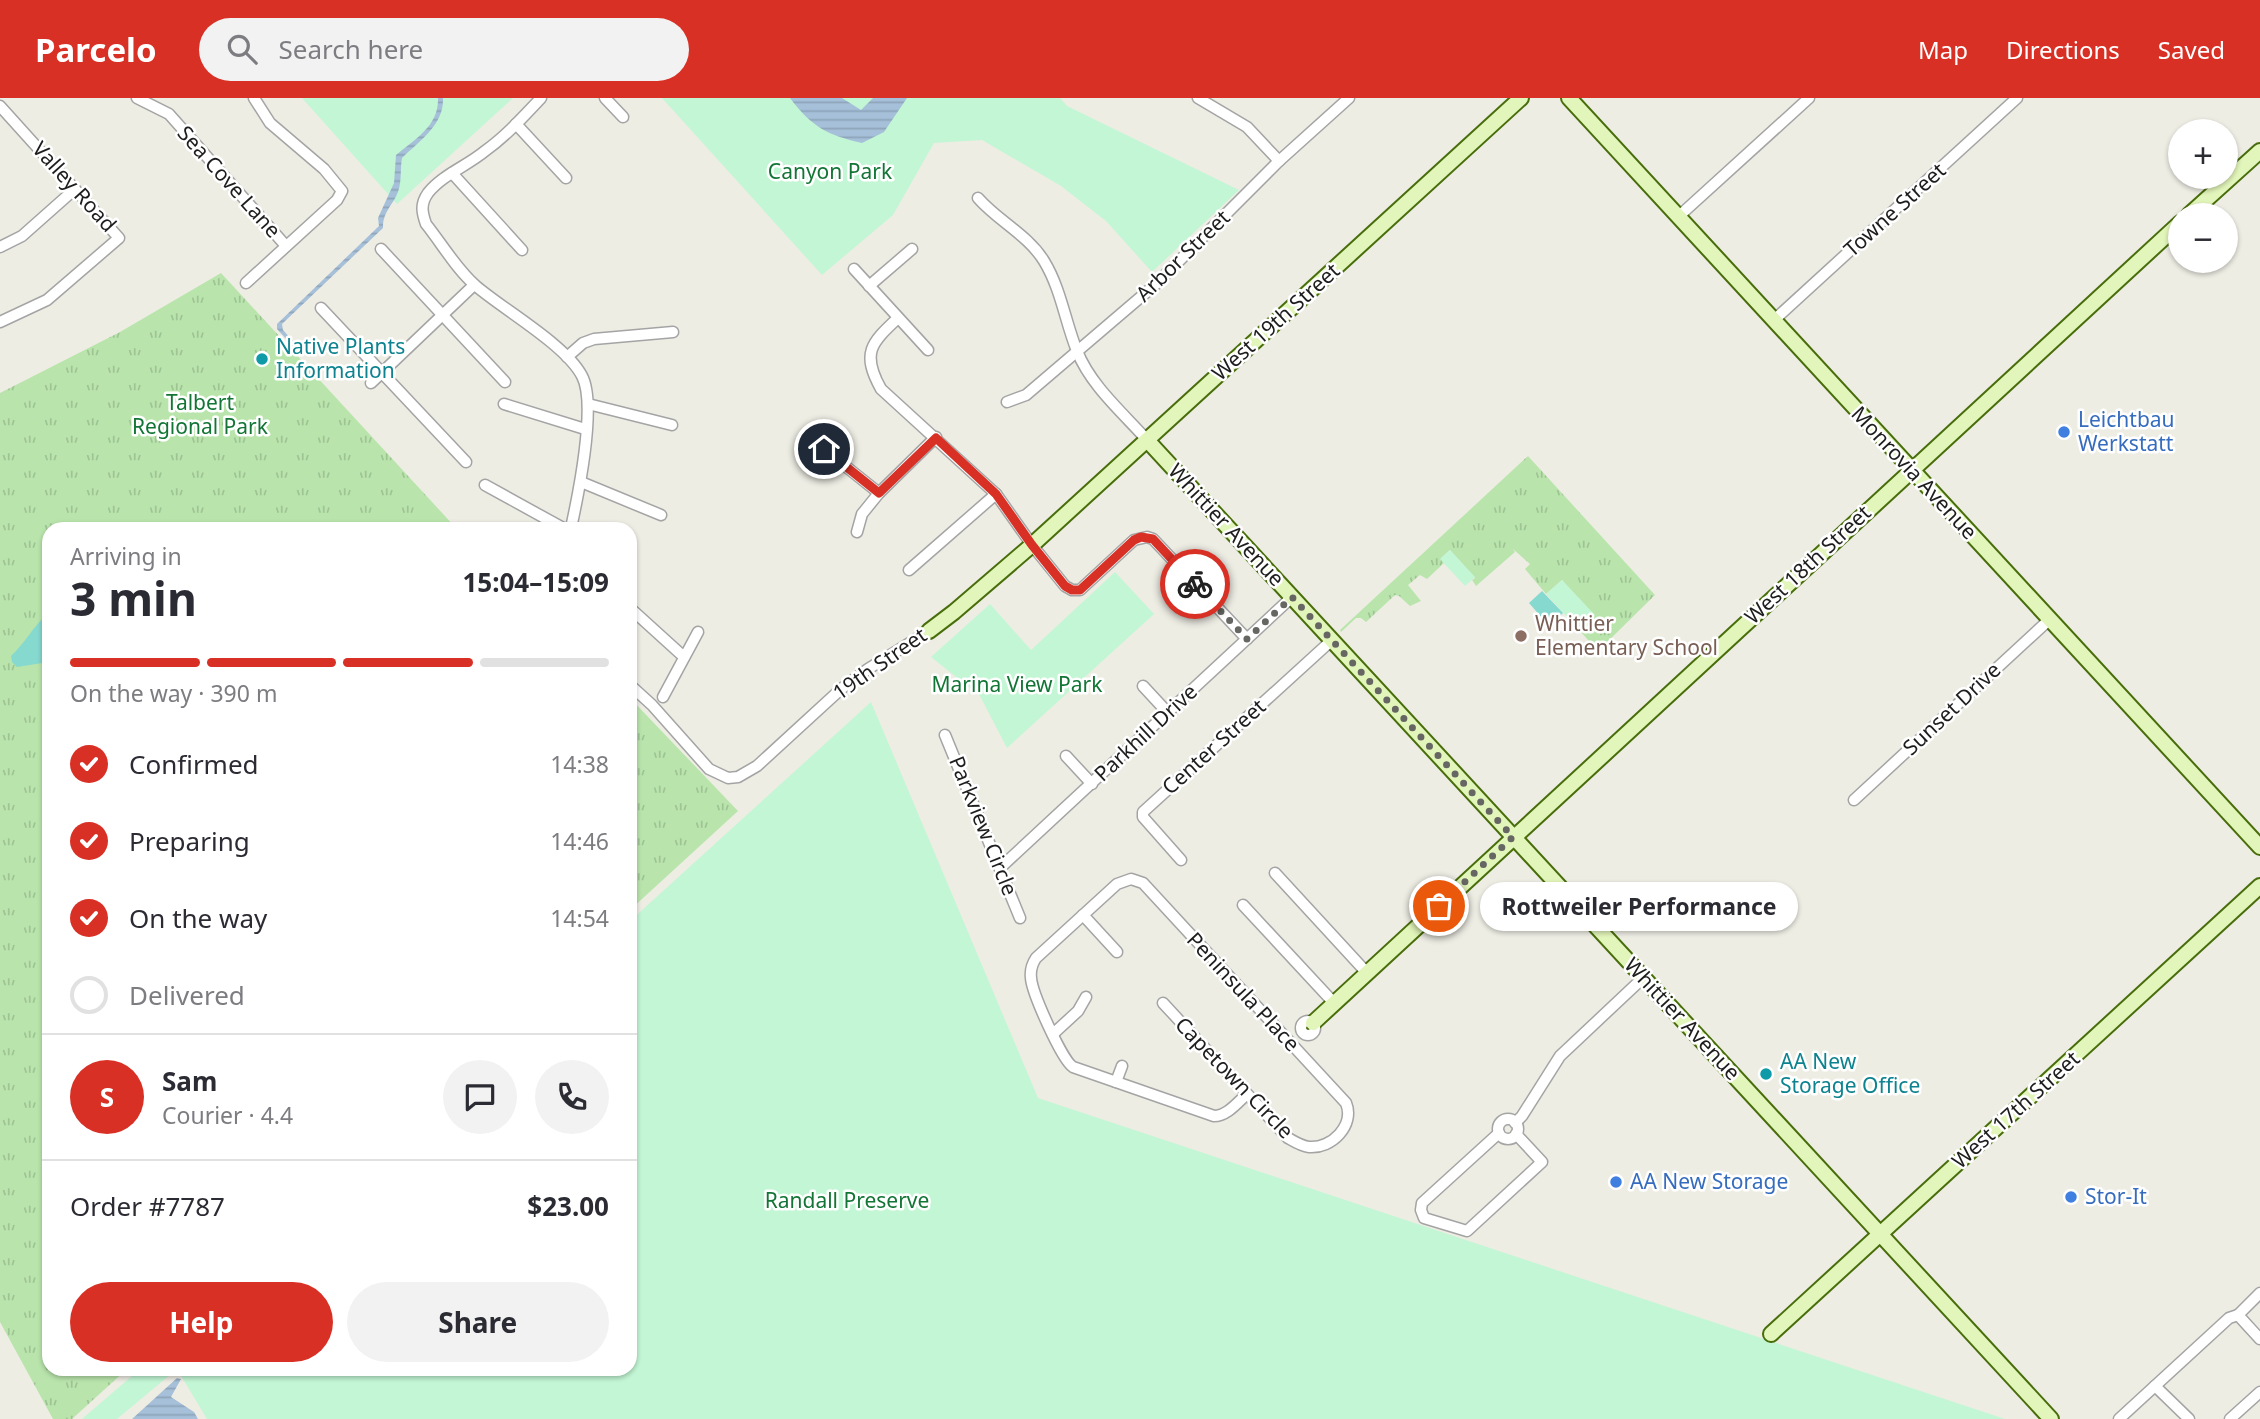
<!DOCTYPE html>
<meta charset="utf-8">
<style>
body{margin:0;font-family:"Noto Sans",sans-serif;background:#f2f2f3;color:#2b2b33;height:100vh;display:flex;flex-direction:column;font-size:26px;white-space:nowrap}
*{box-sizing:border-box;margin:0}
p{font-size:23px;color:#7c7c81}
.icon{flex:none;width:38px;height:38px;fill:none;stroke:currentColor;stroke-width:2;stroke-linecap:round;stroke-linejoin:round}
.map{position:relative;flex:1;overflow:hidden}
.side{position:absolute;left:42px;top:424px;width:595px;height:854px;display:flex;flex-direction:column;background:#fff;border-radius:21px;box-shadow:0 2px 5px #0004}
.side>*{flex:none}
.fabs{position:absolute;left:2168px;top:21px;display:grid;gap:14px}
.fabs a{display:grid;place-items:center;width:70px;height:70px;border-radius:50%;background:#fff;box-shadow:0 2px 5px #0004;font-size:35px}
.pin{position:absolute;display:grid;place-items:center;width:60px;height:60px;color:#fff;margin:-30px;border:4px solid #fff;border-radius:50%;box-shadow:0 2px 7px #0007}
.courier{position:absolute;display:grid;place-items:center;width:70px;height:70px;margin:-35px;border:5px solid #d93025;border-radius:50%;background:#fff;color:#222;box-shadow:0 2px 9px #0007}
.bubble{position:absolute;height:49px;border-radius:24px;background:#fff;box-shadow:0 2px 5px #0004;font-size:23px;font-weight:700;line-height:49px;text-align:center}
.head em{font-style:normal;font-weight:700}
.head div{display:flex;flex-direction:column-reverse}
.head{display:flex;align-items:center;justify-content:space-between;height:119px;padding:0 28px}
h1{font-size:46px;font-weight:700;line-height:52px}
.bar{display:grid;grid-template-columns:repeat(4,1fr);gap:10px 7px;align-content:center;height:84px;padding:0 28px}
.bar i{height:9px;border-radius:5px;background:#e1e1e2}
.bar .current{background:#d93025}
.bar p{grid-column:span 4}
.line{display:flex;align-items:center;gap:18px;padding:0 28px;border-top:2px solid #e1e1e2}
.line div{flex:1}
.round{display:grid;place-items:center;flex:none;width:74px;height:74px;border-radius:37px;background:#f2f2f3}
ol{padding:0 28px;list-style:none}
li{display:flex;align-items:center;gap:21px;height:77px}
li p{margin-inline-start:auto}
li .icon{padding:7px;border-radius:50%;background:#d93025;color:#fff;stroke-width:4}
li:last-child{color:#7c7c81}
li i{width:38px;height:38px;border:4px solid #e1e1e2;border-radius:50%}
.cta{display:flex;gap:14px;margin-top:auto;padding:14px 28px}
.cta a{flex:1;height:80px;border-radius:42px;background:#d93025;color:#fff;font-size:28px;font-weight:700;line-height:80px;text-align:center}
.cta a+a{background:#f2f2f3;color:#2b2b33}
header{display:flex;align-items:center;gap:42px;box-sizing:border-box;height:98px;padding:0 35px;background:#d93025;color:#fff}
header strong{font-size:33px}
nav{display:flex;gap:38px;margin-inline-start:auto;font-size:24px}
.search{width:490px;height:63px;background:#f2f2f3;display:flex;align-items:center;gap:18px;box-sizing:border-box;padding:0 24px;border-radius:38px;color:#7c7c81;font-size:26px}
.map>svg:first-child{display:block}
</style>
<header>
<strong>Parcelo</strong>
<div class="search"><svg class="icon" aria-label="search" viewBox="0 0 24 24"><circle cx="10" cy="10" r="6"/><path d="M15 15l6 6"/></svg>Search here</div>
<nav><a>Map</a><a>Directions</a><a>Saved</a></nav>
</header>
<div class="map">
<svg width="2260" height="1321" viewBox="0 0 2260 1321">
<defs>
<pattern id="grass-tufts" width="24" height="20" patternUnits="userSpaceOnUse" patternTransform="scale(1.75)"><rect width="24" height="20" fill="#b9e5ac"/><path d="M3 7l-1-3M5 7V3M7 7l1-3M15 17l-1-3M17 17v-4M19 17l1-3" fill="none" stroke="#9fc494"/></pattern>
<pattern id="water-rules" width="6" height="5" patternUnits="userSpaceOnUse" patternTransform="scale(1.75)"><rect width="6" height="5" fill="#a6c0d9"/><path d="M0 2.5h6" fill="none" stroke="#8ea5ba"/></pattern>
</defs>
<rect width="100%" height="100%" fill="#eeede4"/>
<g fill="url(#grass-tufts)">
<polygon points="221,175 456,430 49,430 49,1270 127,1271 72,1321 53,1321 0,1224 0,295 120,234"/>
<polygon points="1528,358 1655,497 1598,553 1579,532 1594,518 1562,482 1546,496 1525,471 1530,466 1513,451 1515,454 1476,488 1472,482 1475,480 1450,452 1441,460 1444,465 1427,481 1420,477 1408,487 1421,503 1410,508 1399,498 1395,497 1366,524 1361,520 1356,520 1341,534 1340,532"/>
<polygon points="630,600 738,713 630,812"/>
</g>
<g fill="#c2f6d4">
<polygon points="302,0 513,0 397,106"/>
<polygon points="662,0 1060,0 1067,8 1239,92 1152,174 1106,123 1061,88 982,42 934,45 893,117 822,177"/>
<polygon points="1450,452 1475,479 1465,488 1440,461"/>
<polygon points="1115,474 1154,516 1007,650 980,598 931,559 990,506 1031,552"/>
<polygon points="1562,482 1595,517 1579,532 1546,496"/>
<polygon points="871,604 1038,1000 2005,1321 207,1321 177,1271 117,1321 82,1321 140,1271 630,1270 630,823"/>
</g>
<g fill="#86d9cf">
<polygon points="1542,493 1563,515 1549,528 1529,505"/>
<path d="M 46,517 L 49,518 L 49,564 L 17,569 L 12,564 L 11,558 C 25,545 33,529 46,517 Z"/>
</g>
<g fill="url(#water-rules)">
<path d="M 438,0 L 443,0 C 444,27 420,42 402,60 C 400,71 402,83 398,94 C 393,107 382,115 383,130 L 282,226 L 283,232 L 303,254 L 300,256 L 277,231 L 277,226 L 379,128 L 378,120 L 394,85 L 396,57 C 415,41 439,28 438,0 Z"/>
<path d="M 790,0 L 842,0 L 861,12 L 873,0 L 907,0 L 884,34 L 862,45 C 827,37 812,29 790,0 Z"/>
<polygon points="177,1280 181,1281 171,1299 194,1314 198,1321 132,1321"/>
</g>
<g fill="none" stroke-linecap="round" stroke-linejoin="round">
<g stroke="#a4a4a4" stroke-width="13">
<g id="street">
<polyline points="137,0 169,16 286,148"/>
<path d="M 541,0 C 523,19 506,38 485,53 C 467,68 442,77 428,95 C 420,106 422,115 426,126 C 442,146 457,172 476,188 C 504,212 566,247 582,278 C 597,306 578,398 571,430"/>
<polyline points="605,0 623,19"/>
<polyline points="1198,0 1247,29 1279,63"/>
<polyline points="0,8 119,140 47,202 0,224"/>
<polyline points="516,26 566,80"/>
<polyline points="452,75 522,152"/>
<path d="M 978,100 C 998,123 1028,137 1044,163 C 1061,191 1065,223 1077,253 C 1091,288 1123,315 1147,342"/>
<polyline points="1678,119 1809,0"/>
<polyline points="0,149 22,138 75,91"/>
<polyline points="381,151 505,284"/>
<polyline points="854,171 928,252"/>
<polyline points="246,185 337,102 342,93 324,71 270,25 254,0"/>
<polyline points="869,188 912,151"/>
<polyline points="321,210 466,364"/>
<path d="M 898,220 C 871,245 861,255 881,291 L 996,396 L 1032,447 L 1065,488 L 1072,492 L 1080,492 L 1134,442 L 1147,439 L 1153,441 L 1247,541"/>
<polyline points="1773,223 2017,0"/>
<polyline points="567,259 583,245 594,241 673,234"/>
<polyline points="371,285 474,187"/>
<polyline points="1007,304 1026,297 1156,186 1279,63 1349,0"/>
<polyline points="504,306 585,331"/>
<polyline points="588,306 672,327"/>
<polyline points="824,351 879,395"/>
<polyline points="581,384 661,417"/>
<polyline points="485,387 563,430"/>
<polyline points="857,434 862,416 879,395 936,339"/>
<polyline points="909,472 996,396"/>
<polyline points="630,510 684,559"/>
<polyline points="630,587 652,607 709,671 728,680 738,679 757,668 841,591 868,571 929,533"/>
<polyline points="1143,588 1168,615"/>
<polyline points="663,599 698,534"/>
<polyline points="945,637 1020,820"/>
<polyline points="1066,658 1092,686"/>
<polyline points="1854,702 2050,521"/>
<polyline points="1181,762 1143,719 1143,714 1332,542"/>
<polyline points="1000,770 1292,499"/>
<polyline points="1275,775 1367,875"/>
<polyline points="1243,807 1334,905"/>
<polyline points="1083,817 1117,854"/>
<path d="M 1163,905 L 1288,1040 C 1295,1044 1301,1048 1309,1049 C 1332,1051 1355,1027 1346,1005 L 1143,785 L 1131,781 L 1117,786 L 1036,860 C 1032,866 1030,872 1031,880 C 1032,895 1062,962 1073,969 L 1214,1018 C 1227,1018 1237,1005 1247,996"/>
<circle cx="1308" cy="930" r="7"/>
<polyline points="1053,936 1078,913 1086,899"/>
<polyline points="1116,984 1122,968"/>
<circle cx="1508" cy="1031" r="10"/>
<polyline points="1515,1025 1522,1018 1560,958 1644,879"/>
<polyline points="1499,1035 1422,1105 1421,1112 1424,1120 1467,1133 1542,1064 1516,1036"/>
<polyline points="2238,1217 2260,1195"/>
<polyline points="2155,1288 2189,1321"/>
<polyline points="2119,1321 2229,1220 2238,1217 2260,1241"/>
<polyline points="2230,1321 2260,1294"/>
</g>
</g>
<g stroke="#486d0b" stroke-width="18">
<g id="secondary">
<polyline points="1569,0 2260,749"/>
<polyline points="2189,117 2260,53"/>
<polyline points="1147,342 2051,1321"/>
<polyline points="929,533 954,514 1032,447 1521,0"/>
<polyline points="1313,925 2180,125"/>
<polyline points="1771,1236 2260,788"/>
</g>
</g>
<use href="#street" stroke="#fff" stroke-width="10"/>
<use href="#secondary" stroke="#e2f5ba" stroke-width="14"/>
</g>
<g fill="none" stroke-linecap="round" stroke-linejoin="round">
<polyline stroke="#666663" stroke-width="7" stroke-dasharray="0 12.6" points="1195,486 1247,541 1292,499 1513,739 1439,808"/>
<polyline stroke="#d93025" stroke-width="9" points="824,351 879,395 936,340 996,396 1032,447 1065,488 1072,492 1080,492 1134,442 1141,439 1153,441 1195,486"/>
</g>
<g fill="#0f9aa8" stroke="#fff" stroke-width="2.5">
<circle cx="262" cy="261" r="7"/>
<circle cx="1766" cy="976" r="7"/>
</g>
<g fill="#3f7fe0" stroke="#fff" stroke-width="2.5">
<circle cx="2064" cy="334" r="7"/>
<circle cx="1616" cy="1084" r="7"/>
<circle cx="2071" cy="1099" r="7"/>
</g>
<circle fill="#8d6e63" stroke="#fff" stroke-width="2.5" cx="1521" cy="538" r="7"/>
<g text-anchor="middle" stroke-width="5" stroke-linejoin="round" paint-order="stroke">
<g font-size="21" fill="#127535" stroke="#fff">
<text x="830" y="81">Canyon Park</text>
<text x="200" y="312">Talbert<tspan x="200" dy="24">Regional Park</tspan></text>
<text x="1017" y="594">Marina View Park</text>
<text x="847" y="1110">Randall Preserve</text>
</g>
<g font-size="21" fill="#1d1d1d" stroke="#fff">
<text transform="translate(229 84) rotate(48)" y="7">Sea Cove Lane</text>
<text transform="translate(74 89) rotate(48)" y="7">Valley Road</text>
<text transform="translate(1895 112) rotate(-42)" y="7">Towne Street</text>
<text transform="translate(1183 158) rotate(-44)" y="7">Arbor Street</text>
<text transform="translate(1276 224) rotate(-42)" y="7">West 19th Street</text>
<text transform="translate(1914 375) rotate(47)" y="7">Monrovia Avenue</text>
<text transform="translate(1226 427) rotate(47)" y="7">Whittier Avenue</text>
<text transform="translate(1808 467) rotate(-43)" y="7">West 18th Street</text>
<text transform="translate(880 566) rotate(-35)" y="7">19th Street</text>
<text transform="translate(1952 611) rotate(-43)" y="7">Sunset Drive</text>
<text transform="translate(1146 635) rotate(-43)" y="7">Parkhill Drive</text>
<text transform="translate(1214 649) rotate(-42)" y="7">Center Street</text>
<text transform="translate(983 728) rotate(68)" y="7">Parkview Circle</text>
<text transform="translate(1243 894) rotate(47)" y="7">Peninsula Place</text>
<text transform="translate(1682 921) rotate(47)" y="7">Whittier Avenue</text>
<text transform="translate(1234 980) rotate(46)" y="7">Capetown Circle</text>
<text transform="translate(2016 1012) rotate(-42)" y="7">West 17th Street</text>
</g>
<g font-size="21" fill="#0d838f" stroke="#fff" text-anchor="start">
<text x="276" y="256">Native Plants<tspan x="276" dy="24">Information</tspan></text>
<text x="1780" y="971">AA New<tspan x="1780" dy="24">Storage Office</tspan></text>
</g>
<g font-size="21" fill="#366cbe" stroke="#fff" text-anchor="start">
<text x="2078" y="329">Leichtbau<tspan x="2078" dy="24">Werkstatt</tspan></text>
<text x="1630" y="1091">AA New Storage</text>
<text x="2085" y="1106">Stor-It</text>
</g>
<g font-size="21" fill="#785e54" stroke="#fff" text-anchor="start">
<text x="1535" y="533">Whittier<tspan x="1535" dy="24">Elementary School</tspan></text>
</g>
</g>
</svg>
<div class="fabs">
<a>+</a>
<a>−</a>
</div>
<div class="pin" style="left:1439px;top:808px;background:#ea580c"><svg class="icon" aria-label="bag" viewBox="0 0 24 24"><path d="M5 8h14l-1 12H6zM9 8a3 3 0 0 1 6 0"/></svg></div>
<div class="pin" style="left:824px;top:351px;background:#1f2937"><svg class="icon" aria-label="home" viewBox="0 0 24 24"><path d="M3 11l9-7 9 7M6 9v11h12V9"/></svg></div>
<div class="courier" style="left:1195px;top:486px"><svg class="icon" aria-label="bike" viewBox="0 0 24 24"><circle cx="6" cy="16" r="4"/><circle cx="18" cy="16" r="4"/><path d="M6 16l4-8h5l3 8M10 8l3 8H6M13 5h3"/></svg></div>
<div class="bubble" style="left:1480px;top:784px;width:318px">Rottweiler Performance</div>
<section class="side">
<div class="head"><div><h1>3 min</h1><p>Arriving in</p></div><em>15:04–15:09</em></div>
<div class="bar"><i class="current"></i><i class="current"></i><i class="current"></i><i></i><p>On the way · 390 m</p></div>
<ol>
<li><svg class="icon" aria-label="check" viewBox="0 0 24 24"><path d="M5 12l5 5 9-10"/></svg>Confirmed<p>14:38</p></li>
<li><svg class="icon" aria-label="check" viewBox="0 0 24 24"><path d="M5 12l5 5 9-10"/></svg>Preparing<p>14:46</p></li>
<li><svg class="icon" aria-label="check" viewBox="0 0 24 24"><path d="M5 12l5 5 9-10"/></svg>On the way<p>14:54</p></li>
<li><i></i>Delivered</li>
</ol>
<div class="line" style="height:126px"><b class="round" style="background:#d93025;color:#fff">S</b><div><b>Sam</b><p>Courier · 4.4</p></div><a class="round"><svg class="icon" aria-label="chat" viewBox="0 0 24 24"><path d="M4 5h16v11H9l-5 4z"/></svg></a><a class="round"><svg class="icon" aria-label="phone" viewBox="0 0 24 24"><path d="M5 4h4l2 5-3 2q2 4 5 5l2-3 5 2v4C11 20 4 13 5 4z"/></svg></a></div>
<div class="line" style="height:91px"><div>Order #7787</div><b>$23.00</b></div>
<div class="cta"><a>Help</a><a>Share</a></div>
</section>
</div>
